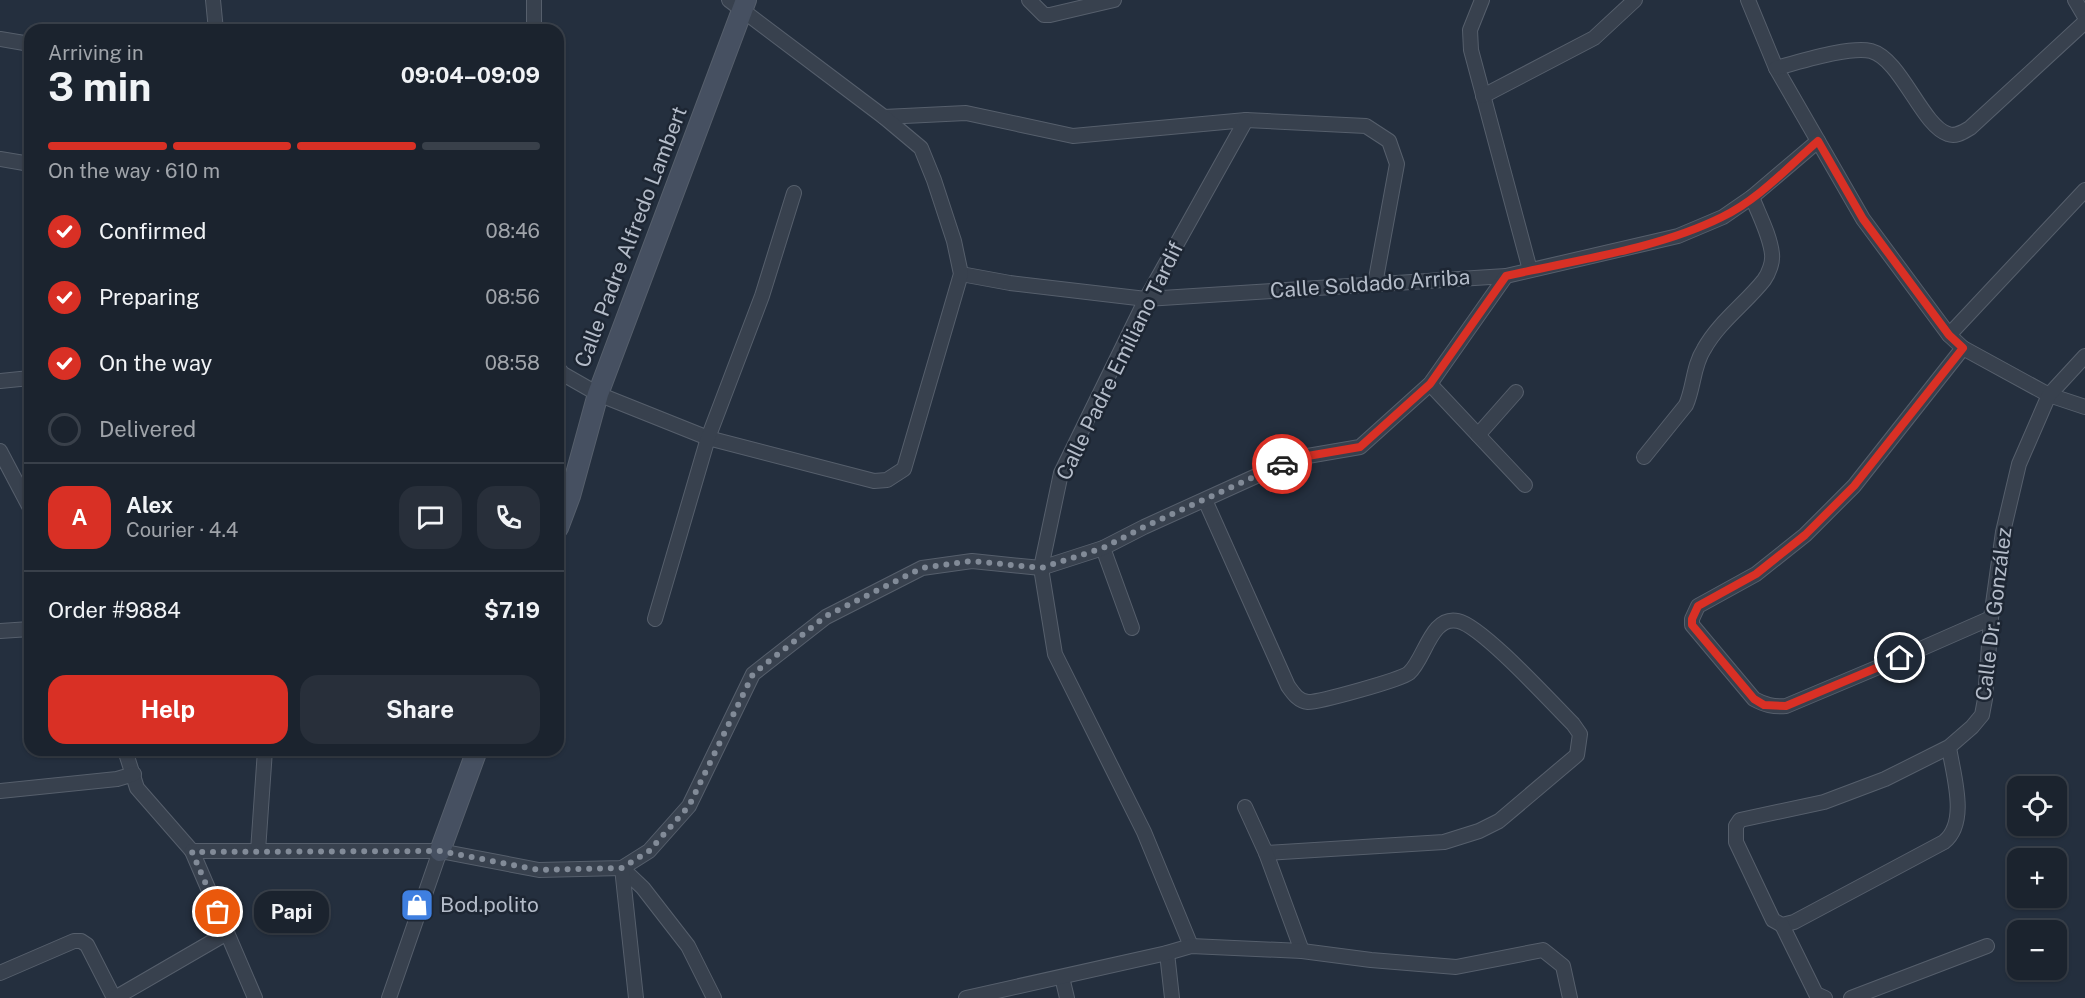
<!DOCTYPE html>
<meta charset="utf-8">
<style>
body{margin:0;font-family:"Public Sans",sans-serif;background:#282f3a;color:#f1f3f6;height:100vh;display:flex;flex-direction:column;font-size:22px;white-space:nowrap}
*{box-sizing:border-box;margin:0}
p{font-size:20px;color:#a0a4aa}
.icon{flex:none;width:33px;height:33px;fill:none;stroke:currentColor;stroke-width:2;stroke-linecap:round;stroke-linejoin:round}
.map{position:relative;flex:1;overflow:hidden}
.drawer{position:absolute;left:24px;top:24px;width:540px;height:732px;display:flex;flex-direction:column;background:#1b232e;border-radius:18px;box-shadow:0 2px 4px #0004,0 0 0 2px #39404a}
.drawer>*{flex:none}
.tools{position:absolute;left:2007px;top:776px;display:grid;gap:12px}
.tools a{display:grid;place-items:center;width:60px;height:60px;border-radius:12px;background:#1b232e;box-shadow:0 2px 4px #0004,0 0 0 2px #39404a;font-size:30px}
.pin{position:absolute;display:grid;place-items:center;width:51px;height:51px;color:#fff;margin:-26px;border:3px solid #fff;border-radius:50%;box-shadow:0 2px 6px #0007}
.courier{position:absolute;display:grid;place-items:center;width:60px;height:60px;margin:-30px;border:4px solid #d93025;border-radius:50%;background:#fff;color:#222;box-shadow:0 2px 8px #0007}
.bubble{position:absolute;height:42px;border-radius:18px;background:#1b232e;box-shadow:0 2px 4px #0004,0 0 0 2px #39404a;font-size:20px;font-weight:700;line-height:42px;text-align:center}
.summary em{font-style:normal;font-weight:700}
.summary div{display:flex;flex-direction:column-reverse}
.summary{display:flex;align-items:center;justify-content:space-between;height:102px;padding:0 24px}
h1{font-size:39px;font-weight:700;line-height:45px}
.bar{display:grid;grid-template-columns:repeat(4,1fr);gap:9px 6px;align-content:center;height:72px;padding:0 24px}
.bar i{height:8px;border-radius:4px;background:#39404a}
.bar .current{background:#d93025}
.bar p{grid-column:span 4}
.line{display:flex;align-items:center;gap:15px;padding:0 24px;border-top:2px solid #39404a}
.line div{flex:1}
.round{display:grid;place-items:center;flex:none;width:63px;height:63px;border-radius:18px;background:#282f3a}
ol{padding:0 24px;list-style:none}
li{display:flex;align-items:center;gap:18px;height:66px}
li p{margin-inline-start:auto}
li .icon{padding:6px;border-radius:50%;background:#d93025;color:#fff;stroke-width:4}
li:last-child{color:#a0a4aa}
li i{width:33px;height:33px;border:3px solid #39404a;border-radius:50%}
.button{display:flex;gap:12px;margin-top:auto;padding:12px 24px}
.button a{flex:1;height:69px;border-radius:18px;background:#d93025;color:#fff;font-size:24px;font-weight:700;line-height:69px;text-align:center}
.button a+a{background:#282f3a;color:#f1f3f6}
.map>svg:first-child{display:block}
</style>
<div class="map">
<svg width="2085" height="998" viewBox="0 0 2085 998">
<rect width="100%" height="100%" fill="#242f3e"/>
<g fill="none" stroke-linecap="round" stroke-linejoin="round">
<g stroke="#565f6c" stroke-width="16">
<g id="street">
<polyline points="213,0 216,30"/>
<polyline points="534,0 534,30"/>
<polyline points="1029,0 1044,15 1050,15 1114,0"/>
<polyline points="1482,0 1470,30 1471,50 1530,270"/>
<polyline points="1748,0 1776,68 1863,219 1949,335 1963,348 2049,395 2085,407"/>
<polyline points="2075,0 2085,17"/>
<polyline points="0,39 30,44"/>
<path d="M 1776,68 C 1800,62 1849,46 1871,51 C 1901,59 1922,126 1948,134 C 1956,137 1963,132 1970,128 L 2085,22"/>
<polyline points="1483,96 1594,38 1635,0"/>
<polyline points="884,117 966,113 1073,136 1246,120 1366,126 1389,141 1397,164 1375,284"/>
<polyline points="0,159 30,164"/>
<polyline points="961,274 1010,283 1146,299 1506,276 1678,236 1723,217 1752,197 1818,141"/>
<polyline points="1949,335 2085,190"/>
<path d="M 1963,348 L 1854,486 L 1805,535 L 1756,574 L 1698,606 L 1692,619 L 1692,625 L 1754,699 C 1765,705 1773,707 1786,706 L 1900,658 L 1991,618"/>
<polyline points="558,368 563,374 598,394 708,438 874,481 887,480 904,469 961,274 954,241 934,180 921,148 884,117 729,0"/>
<polyline points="0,381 30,378"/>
<polyline points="1430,384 1525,485"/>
<polyline points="1478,435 1516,392"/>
<polyline points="0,451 30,508"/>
<path d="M 1644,457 L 1686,405 C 1694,387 1693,366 1704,349 C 1719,322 1746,303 1764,280 C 1769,273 1773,262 1772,254 C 1770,235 1759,215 1752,197"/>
<path d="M 1205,500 L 1288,686 C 1293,693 1298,701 1308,702 C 1320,702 1400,680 1409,673 C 1425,659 1431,615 1458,621 C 1482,626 1552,703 1573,724 L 1580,734 L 1577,755 L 1499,821 L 1479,831 L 1444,842 L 1266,853"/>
<polyline points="1103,548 1132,628"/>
<polyline points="655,619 708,438 762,296 794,193"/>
<polyline points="0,631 30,629"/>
<path d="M 1949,747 C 1953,775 1969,822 1944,842 L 1794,922 L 1782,925 L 1773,920 L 1736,842 L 1736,826 L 1740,820 L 1824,802 L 1885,779 L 1949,747 L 1972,727 L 1982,715 L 1985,699 L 1991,618 L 2003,532 L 2019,464 L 2049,395 L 2085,356"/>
<polyline points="125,750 137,788 192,851 440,851 539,870 622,868 649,851 689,806 753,674 826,617 922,568 972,561 1041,568 1103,548 1144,527 1296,458 1360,447 1430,384 1506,276"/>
<polyline points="0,791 117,779 134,774"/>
<polyline points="1245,807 1266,853 1302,951"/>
<polyline points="192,851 255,998"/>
<polyline points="258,851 265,750"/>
<polyline points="622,868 643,888 688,946 714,998"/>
<polyline points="622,868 636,998"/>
<polyline points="1782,925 1816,994 1825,998"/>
<polyline points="1191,946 1144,832 1055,654 1041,568 1061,473 1146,299 1246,120"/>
<polyline points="1167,953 1172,998"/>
<polyline points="0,973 74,941 81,941 87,945 114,998"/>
<polyline points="1062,977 1067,998"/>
<polyline points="115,998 227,933"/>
<polyline points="389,998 440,851"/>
<polyline points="966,998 1167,953 1191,946 1302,951 1371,960 1456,967 1543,950 1563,966 1570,998"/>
<polyline points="1851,998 1987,946"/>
</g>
</g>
<g stroke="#565f6c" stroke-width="22">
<g id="secondary">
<polyline points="558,528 570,496 598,394 746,0"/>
<polyline points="440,851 477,750"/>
</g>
</g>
<use href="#street" stroke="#38414e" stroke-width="14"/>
<use href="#secondary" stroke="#465061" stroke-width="20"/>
</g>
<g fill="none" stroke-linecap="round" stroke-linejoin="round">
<polyline stroke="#828b98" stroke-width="6" stroke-dasharray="0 10.8" points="218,912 192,852 440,851 539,870 622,868 649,851 689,806 753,674 826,616 922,568 972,561 1041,568 1103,548 1144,527 1282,464"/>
<path stroke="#d93025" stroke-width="8" d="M 1282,464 L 1296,458 L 1360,447 L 1430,384 L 1506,276 C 1575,260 1658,249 1722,217 C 1758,200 1788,167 1818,141 L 1863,219 L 1949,335 L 1963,348 L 1854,486 L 1805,535 L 1756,574 L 1698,606 L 1692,619 L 1692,625 L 1754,699 L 1764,705 L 1786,706 L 1900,658"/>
</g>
<defs>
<g id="shop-square" transform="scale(1.725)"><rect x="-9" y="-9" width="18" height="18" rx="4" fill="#3f7fe0" stroke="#1d2633"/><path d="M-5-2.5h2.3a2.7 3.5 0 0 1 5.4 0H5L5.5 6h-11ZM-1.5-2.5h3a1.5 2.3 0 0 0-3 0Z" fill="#fff"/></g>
</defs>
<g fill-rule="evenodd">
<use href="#shop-square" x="417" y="905"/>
</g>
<g text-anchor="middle" stroke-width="5" stroke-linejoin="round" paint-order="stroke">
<g font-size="21" fill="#b4bcc9" stroke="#1d2633">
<text transform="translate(631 237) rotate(-69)" y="7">Calle Padre Alfredo Lambert</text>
<text transform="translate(1370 284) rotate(-4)" y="7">Calle Soldado Arriba</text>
<text transform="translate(1120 361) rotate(-64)" y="7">Calle Padre Emiliano Tardif</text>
<text transform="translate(1994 614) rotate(-83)" y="7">Calle Dr. González</text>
</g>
<g font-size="21" fill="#b4bcc9" stroke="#1d2633" text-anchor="start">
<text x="440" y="912">Bod.polito</text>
</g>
</g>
</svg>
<div class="tools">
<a><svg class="icon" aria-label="locate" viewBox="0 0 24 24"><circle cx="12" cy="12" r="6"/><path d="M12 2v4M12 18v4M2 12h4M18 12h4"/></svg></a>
<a>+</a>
<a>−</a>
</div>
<div class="pin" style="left:218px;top:912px;background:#ea580c"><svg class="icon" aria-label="bag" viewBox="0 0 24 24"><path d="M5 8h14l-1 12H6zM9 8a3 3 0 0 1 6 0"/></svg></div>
<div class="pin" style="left:1900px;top:658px;background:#1f2937"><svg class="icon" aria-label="home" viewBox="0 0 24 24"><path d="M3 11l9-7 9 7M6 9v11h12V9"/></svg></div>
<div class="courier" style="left:1282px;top:464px"><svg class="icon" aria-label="car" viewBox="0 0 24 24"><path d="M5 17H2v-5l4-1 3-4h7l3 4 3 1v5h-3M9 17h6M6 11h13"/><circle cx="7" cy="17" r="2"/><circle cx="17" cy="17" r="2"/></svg></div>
<div class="bubble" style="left:254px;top:891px;width:75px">Papi</div>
<section class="drawer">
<div class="summary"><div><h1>3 min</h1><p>Arriving in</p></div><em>09:04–09:09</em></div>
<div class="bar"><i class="current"></i><i class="current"></i><i class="current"></i><i></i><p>On the way · 610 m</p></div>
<ol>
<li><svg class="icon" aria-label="check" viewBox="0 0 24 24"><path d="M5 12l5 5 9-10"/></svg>Confirmed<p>08:46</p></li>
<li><svg class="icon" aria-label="check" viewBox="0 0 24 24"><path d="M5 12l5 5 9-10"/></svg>Preparing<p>08:56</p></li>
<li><svg class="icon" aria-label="check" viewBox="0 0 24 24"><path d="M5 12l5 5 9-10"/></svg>On the way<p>08:58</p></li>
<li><i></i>Delivered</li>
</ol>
<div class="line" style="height:108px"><b class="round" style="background:#d93025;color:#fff">A</b><div><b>Alex</b><p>Courier · 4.4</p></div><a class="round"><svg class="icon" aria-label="chat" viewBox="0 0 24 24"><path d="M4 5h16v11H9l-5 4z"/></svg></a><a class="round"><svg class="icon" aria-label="phone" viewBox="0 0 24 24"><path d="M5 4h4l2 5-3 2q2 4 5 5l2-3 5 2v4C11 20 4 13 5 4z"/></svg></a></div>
<div class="line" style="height:78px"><div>Order #9884</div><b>$7.19</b></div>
<div class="button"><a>Help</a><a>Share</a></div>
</section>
</div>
